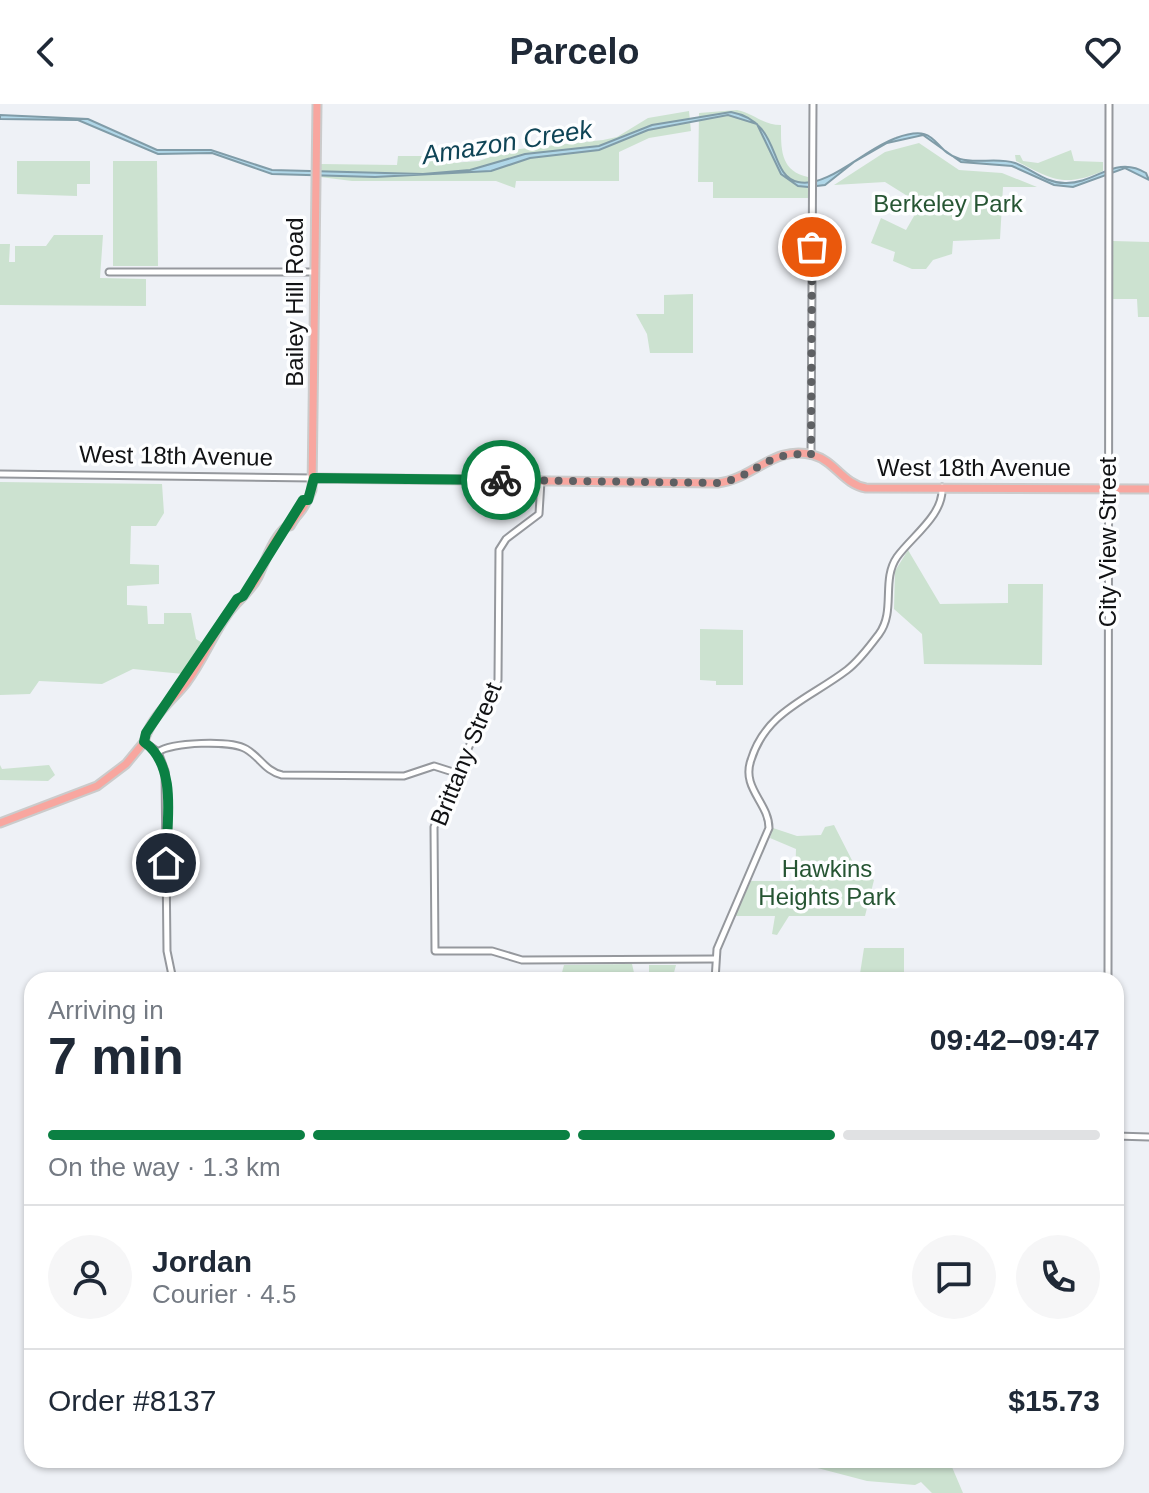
<!DOCTYPE html>
<meta charset="utf-8">
<style>
body{margin:0;font-family:Helvetica,sans-serif;background:#f6f6f7;color:#1f2937;height:100vh;display:flex;flex-direction:column;font-size:30px;white-space:nowrap}
*{box-sizing:border-box;margin:0}
p{font-size:26px;color:#747a83}
.icon{flex:none;width:44px;height:44px;fill:none;stroke:currentColor;stroke-width:2;stroke-linecap:round;stroke-linejoin:round}
.map{position:relative;flex:1;overflow:hidden}
.panel{position:absolute;left:24px;top:868px;width:1100px;height:496px;display:flex;flex-direction:column;background:#fff;border-radius:24px;box-shadow:0 2px 6px #0004}
.panel>*{flex:none}
.pin{position:absolute;display:grid;place-items:center;width:68px;height:68px;color:#fff;margin:-34px;border:4px solid #fff;border-radius:50%;box-shadow:0 2px 8px #0007}
.courier{position:absolute;display:grid;place-items:center;width:80px;height:80px;margin:-40px;border:6px solid #0b8043;border-radius:50%;background:#fff;color:#222;box-shadow:0 2px 10px #0007}
.summary em{font-style:normal;font-weight:700}
.summary div{display:flex;flex-direction:column-reverse}
.summary{display:flex;align-items:center;justify-content:space-between;height:136px;padding:0 24px}
h1{font-size:52px;font-weight:700;line-height:60px}
.bar{display:grid;grid-template-columns:repeat(4,1fr);gap:12px 8px;align-content:center;height:96px;padding:0 24px}
.bar i{height:10px;border-radius:6px;background:#e0e1e3}
.bar .active{background:#0b8043}
.bar p{grid-column:span 4}
.line{display:flex;align-items:center;gap:20px;padding:0 24px;border-top:2px solid #e0e1e3}
.line div{flex:1}
.round{display:grid;place-items:center;flex:none;width:84px;height:84px;border-radius:42px;background:#f6f6f7}
header{display:flex;justify-content:space-between;align-items:center;height:104px;padding:0 24px;background:#fff;font-size:36px;font-weight:700}
.map>svg:first-child{display:block}
</style>
<header><svg class="icon" aria-label="back" viewBox="0 0 24 24"><path d="M15 5l-7 7 7 7"/></svg>Parcelo<svg class="icon" aria-label="heart" viewBox="0 0 24 24"><path d="M12 20l-8-8c-3-5 5-10 8-4 3-6 11-1 8 4z"/></svg></header>
<div class="map">
<svg width="1149" height="1389" viewBox="0 0 1149 1389">
<rect width="100%" height="100%" fill="#eef1f6"/>
<g fill="#cce2d0">
<path d="M 737,6 C 755,10 763,21 781,21 C 781,45 780,67 808,73 L 808,94 L 713,94 L 713,78 L 698,78 L 699,9 Z"/>
<polygon points="689,7 691,27 649,34 619,48 619,77 516,77 515,84 496,77 352,77 320,73 320,60 397,61 398,52 449,52 450,59 479,57 510,46 603,36 617,33 648,14"/>
<polygon points="919,39 959,66 1002,69 1037,83 1003,83 1000,135 953,137 952,150 933,156 926,165 912,165 893,157 895,148 871,139 881,114 906,126 914,112 905,102 909,93 885,78 834,81 885,48"/>
<path d="M 1071,46 L 1074,57 L 1103,58 L 1103,67 C 1063,84 1052,75 1016,57 L 1015,51 L 1020,51 L 1023,57 L 1038,59 Z"/>
<polygon points="17,57 90,57 90,80 77,80 77,92 17,90"/>
<polygon points="113,57 157,57 158,162 113,162"/>
<polygon points="54,131 103,131 100,174 146,175 146,202 0,201 0,140 10,140 9,158 15,158 15,142 46,142"/>
<polygon points="1113,137 1149,138 1149,213 1138,213 1137,195 1113,195"/>
<polygon points="693,190 693,249 650,249 647,230 636,210 664,210 664,191"/>
<polygon points="0,378 162,380 164,409 156,422 131,422 130,460 159,461 159,480 127,482 127,501 147,502 148,520 164,520 164,509 191,509 196,535 204,540 183,570 133,565 102,580 39,577 30,590 0,591"/>
<polygon points="908,446 940,500 1008,499 1008,480 1043,480 1042,561 924,560 922,530 894,505 895,467"/>
<polygon points="700,525 743,526 743,581 716,581 716,577 700,576"/>
<polygon points="0,661 2,665 49,661 55,671 48,677 0,676"/>
<polygon points="834,721 858,768 874,776 865,812 789,812 777,831 772,830 775,812 735,812 751,777 795,777 796,745 770,734 773,724 797,732 821,731 825,723"/>
<polygon points="864,844 904,844 904,876 859,876"/>
<polygon points="632,860 635,873 649,873 649,861 676,861 672,876 560,876 564,861"/>
<polygon points="787,1356 949,1356 963,1389 932,1389 921,1378 915,1381 867,1377"/>
</g>
<path fill="#b0d7e8" stroke="#809ca8" stroke-width="2" d="M 731,8 C 783,18 767,71 798,78 C 827,85 866,44 896,34 C 940,18 931,47 960,55 C 977,60 997,53 1015,59 C 1032,65 1045,79 1065,79 C 1096,80 1115,50 1146,69 L 1149,76 L 1125,64 L 1073,83 L 1054,81 L 1012,62 L 961,58 L 923,31 L 887,39 L 854,58 L 825,81 L 808,83 L 798,82 L 781,70 L 757,20 L 728,11 L 648,26 L 599,46 L 530,54 L 491,67 L 375,73 L 272,70 L 212,49 L 158,50 L 78,16 L 0,15 L 0,11 L 88,15 L 157,46 L 211,46 L 272,66 L 423,70 L 470,66 L 525,50 L 599,42 L 652,21 Z"/>
<g fill="none" stroke-linecap="round" stroke-linejoin="round">
<g stroke="#95989d" stroke-width="9">
<g id="minor">
<polyline points="109,168 315,168"/>
<polyline points="811,351 813,0"/>
<polyline points="0,370 314,374"/>
<polyline points="541,377 539,410 506,435 499,446 498,576 434,723 435,847 492,847 522,856 715,855"/>
<polyline points="144,638 158,648 165,667 167,847 173,876"/>
<path d="M 158,648 C 171,638 231,636 246,645 C 260,653 265,667 282,671 L 404,672 L 434,662 L 456,669"/>
<path d="M 715,876 L 717,845 L 769,724 C 769,699 741,684 751,656 C 766,607 809,595 847,566 C 859,557 870,542 879,530 C 896,507 881,476 897,453 C 912,432 944,411 942,383"/>
<polyline points="1108,876 1109,0"/>
<polyline points="1116,1032 1149,1033"/>
</g>
</g>
<g stroke="#cbcbcb" stroke-width="11">
<g id="major">
<path d="M 314,374 L 718,379 C 753,375 775,340 813,351 C 835,357 843,380 866,384 L 1149,385"/>
<polyline points="290,422 306,396"/>
<path d="M 144,638 C 150,613 172,597 186,579 C 203,557 212,532 227,511 C 236,497 250,489 258,473 C 265,458 271,438 284,425 C 297,413 305,404 312,386 L 317,0"/>
<polyline points="0,719 97,682 126,660 145,637"/>
</g>
</g>
<use href="#minor" stroke="#fff" stroke-width="5"/>
<use href="#major" stroke="#f8a69f" stroke-width="7"/>
</g>
<g fill="none" stroke-linecap="round" stroke-linejoin="round">
<path stroke="#5e6063" stroke-width="8" stroke-dasharray="0 14.4" d="M 501,376 L 718,379 C 755,374 766,345 811,351 L 812,143"/>
<path stroke="#0b8043" stroke-width="10" d="M 166,759 C 166,721 179,662 144,638 L 146,629 L 237,495 L 243,492 L 303,396 L 308,396 L 314,374 L 501,376"/>
</g>
<g text-anchor="middle" stroke-width="7" stroke-linejoin="round" paint-order="stroke">
<g font-size="24" fill="#265533" stroke="#fdfeff">
<text x="948" y="108">Berkeley Park</text>
<text x="827" y="773">Hawkins<tspan x="827" dy="28">Heights Park</tspan></text>
</g>
<g font-size="24" fill="#111214" stroke="#fdfeff">
<text transform="translate(295 198) rotate(-90)" y="8">Bailey Hill Road</text>
<text transform="translate(176 352) rotate(1)" y="8">West 18th Avenue</text>
<text x="974" y="372">West 18th Avenue</text>
<text transform="translate(1108 438) rotate(-90)" y="8">City View Street</text>
<text transform="translate(466 650) rotate(-68)" y="8">Brittany Street</text>
</g>
<g font-size="26" font-style="italic" fill="#0f4456" stroke="#fdfeff">
<text transform="translate(507 38) rotate(-9)" y="9">Amazon Creek</text>
</g>
</g>
</svg>
<div class="pin" style="left:812px;top:143px;background:#ea580c"><svg class="icon" aria-label="bag" viewBox="0 0 24 24"><path d="M5 8h14l-1 12H6zM9 8a3 3 0 0 1 6 0"/></svg></div>
<div class="pin" style="left:166px;top:759px;background:#1f2937"><svg class="icon" aria-label="home" viewBox="0 0 24 24"><path d="M3 11l9-7 9 7M6 9v11h12V9"/></svg></div>
<div class="courier" style="left:501px;top:376px"><svg class="icon" aria-label="bike" viewBox="0 0 24 24"><circle cx="6" cy="16" r="4"/><circle cx="18" cy="16" r="4"/><path d="M6 16l4-8h5l3 8M10 8l3 8H6M13 5h3"/></svg></div>
<section class="panel">
<div class="summary"><div><h1>7 min</h1><p>Arriving in</p></div><em>09:42–09:47</em></div>
<div class="bar"><i class="active"></i><i class="active"></i><i class="active"></i><i></i><p>On the way · 1.3 km</p></div>
<div class="line" style="height:144px"><a class="round"><svg class="icon" aria-label="person" viewBox="0 0 24 24"><circle cx="12" cy="8" r="4"/><path d="M4 21q1-7 8-7t8 7"/></svg></a><div><b>Jordan</b><p>Courier · 4.5</p></div><a class="round"><svg class="icon" aria-label="chat" viewBox="0 0 24 24"><path d="M4 5h16v11H9l-5 4z"/></svg></a><a class="round"><svg class="icon" aria-label="phone" viewBox="0 0 24 24"><path d="M5 4h4l2 5-3 2q2 4 5 5l2-3 5 2v4C11 20 4 13 5 4z"/></svg></a></div>
<div class="line" style="height:104px"><div>Order #8137</div><b>$15.73</b></div>
</section>
</div>
